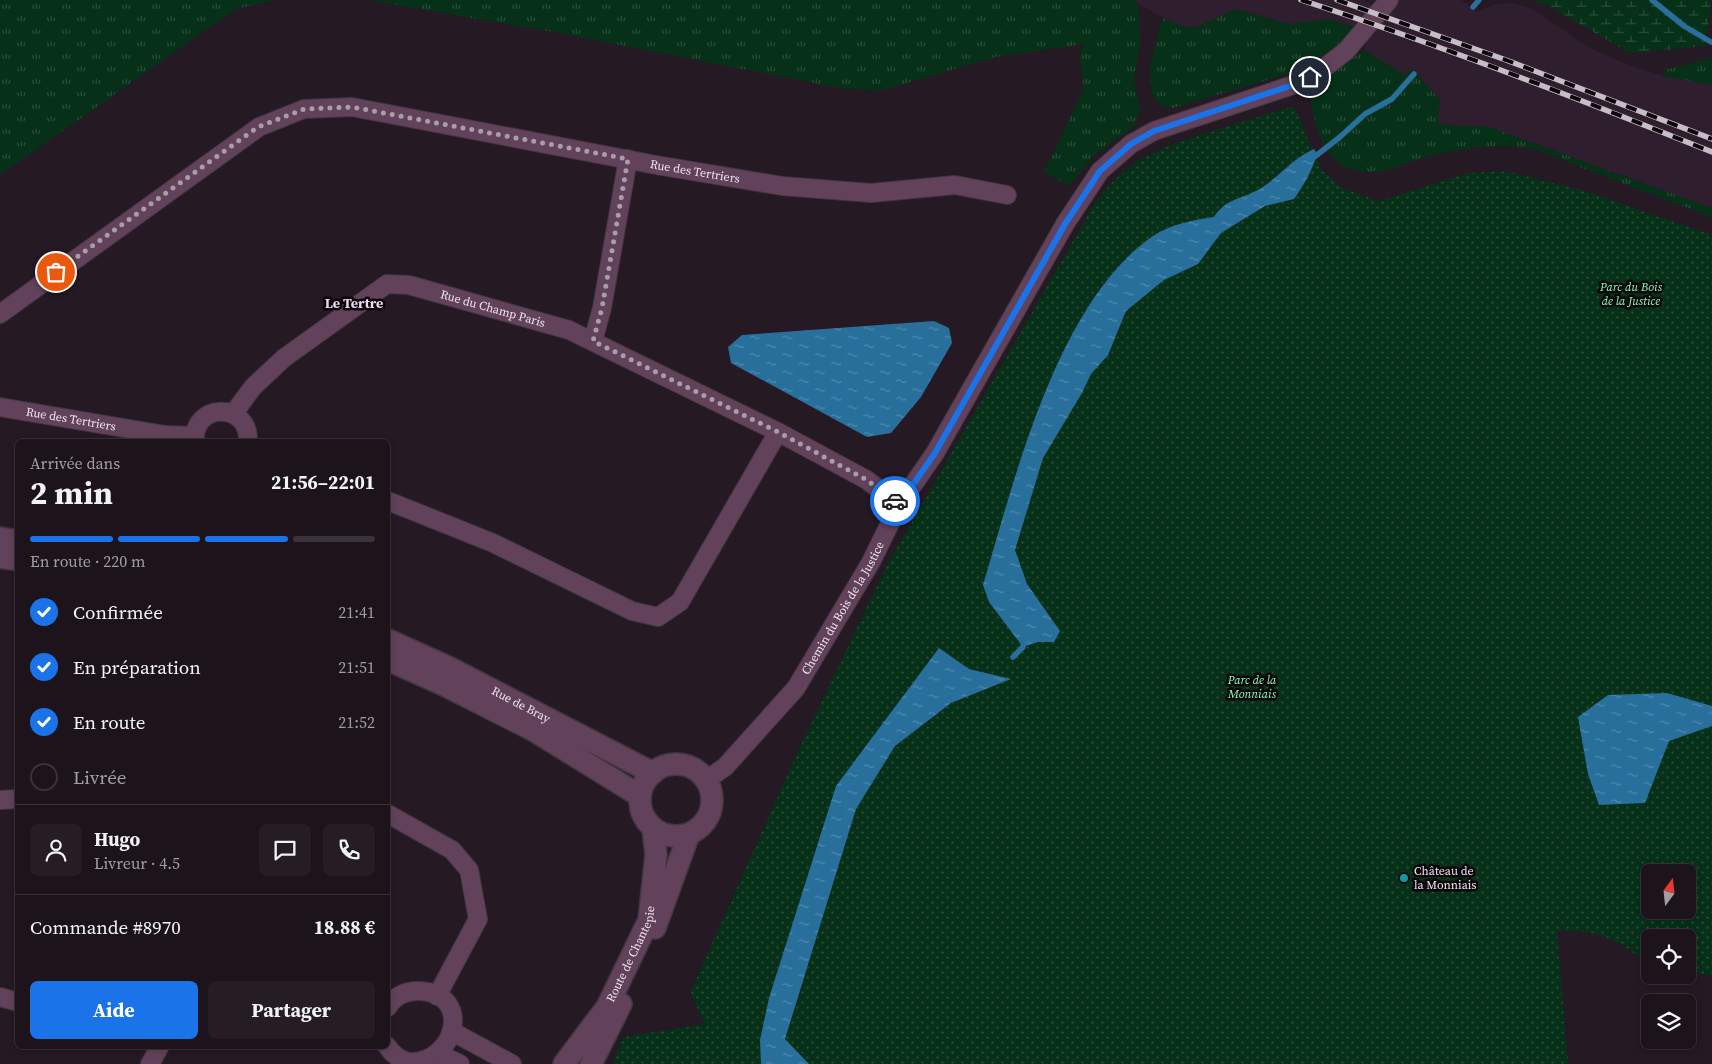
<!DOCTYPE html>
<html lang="fr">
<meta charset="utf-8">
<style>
body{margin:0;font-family:"Source Serif 4",serif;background:#251c24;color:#f1f3f6;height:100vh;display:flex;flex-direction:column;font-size:19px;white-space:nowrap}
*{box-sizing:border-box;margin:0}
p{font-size:16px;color:#a09ea3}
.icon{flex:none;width:28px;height:28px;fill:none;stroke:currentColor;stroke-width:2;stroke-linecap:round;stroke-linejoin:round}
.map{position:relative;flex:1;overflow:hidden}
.sheet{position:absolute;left:15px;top:439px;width:375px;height:610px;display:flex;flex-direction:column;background:#1c131b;border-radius:8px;box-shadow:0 2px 8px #0003,0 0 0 1px #3a323a}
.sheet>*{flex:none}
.needle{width:32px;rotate:15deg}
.buttons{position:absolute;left:1641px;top:864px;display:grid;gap:10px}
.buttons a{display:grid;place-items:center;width:55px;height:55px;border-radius:8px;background:#1c131b;box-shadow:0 2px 8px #0003,0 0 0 1px #3a323a;font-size:25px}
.pin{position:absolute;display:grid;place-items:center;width:42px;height:42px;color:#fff;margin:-21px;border:2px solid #fff;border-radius:50%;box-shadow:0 1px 5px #0007}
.courier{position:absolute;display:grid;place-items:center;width:50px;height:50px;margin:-25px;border:4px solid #1a73e8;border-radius:50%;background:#fff;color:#222;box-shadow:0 1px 6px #0007}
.head em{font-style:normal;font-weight:700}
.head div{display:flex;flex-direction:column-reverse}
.head{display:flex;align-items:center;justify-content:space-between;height:85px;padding:0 15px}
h1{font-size:32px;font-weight:700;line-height:38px}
.bar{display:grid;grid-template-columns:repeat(4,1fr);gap:8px 5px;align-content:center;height:60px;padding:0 15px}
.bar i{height:6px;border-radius:4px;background:#3a323a}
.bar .current{background:#1a73e8}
.bar p{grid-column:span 4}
.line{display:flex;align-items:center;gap:12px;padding:0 15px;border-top:1px solid #3a323a}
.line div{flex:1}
.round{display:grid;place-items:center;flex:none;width:52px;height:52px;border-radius:8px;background:#251c24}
ol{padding:0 15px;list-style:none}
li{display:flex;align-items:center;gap:15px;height:55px}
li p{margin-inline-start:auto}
li .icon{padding:5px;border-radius:50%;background:#1a73e8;color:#fff;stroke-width:4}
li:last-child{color:#a09ea3}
li i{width:28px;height:28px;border:2px solid #3a323a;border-radius:50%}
.action{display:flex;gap:10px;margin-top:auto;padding:10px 15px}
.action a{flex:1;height:58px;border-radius:8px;background:#1a73e8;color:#fff;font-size:20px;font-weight:700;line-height:58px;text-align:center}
.action a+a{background:#251c24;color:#f1f3f6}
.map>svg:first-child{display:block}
</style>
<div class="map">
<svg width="1712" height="1064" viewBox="0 0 1712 1064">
<defs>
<pattern id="grass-tufts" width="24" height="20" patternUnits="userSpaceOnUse" patternTransform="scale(1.25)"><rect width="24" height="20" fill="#063018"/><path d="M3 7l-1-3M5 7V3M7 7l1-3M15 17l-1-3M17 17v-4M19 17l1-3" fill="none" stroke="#2b4e3a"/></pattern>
<pattern id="wetland-marsh" width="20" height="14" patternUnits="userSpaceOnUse" patternTransform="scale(1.25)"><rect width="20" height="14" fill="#063018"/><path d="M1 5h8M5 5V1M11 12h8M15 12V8" fill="none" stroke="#2b4e3a"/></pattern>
<pattern id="park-dots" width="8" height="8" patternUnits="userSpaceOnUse" patternTransform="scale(1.25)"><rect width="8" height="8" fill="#063018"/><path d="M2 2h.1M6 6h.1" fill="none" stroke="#2b4e3a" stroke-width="1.8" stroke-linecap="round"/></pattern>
<pattern id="water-ripples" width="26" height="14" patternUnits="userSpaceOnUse" patternTransform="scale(1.25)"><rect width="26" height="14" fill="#286f9c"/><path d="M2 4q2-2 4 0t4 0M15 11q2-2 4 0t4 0" fill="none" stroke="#528aaf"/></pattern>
</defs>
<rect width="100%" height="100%" fill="#251924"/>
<g fill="#2f1e2e">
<polygon points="1133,0 1364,0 1373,5 1353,27 1330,19 1290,24 1236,9 1199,26 1187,28 1163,18"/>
<polygon points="1398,0 1461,0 1477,12 1495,4 1512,3 1531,8 1590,48 1629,65 1663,76 1712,85 1712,208 1486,126 1460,126 1438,123 1403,74 1364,50 1370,33"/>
</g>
<g fill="url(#grass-tufts)">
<polygon points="0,0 277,0 236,9 0,175"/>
<polygon points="368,0 1133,0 1139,6 1140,45 1134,79 1140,108 1135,126 1096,154 1069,186 1044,172 1084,89 1079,54 1085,44 996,57 880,91 839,88 554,32"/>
<path d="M 1236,9 L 1290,24 L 1330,19 L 1353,27 L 1342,43 L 1297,71 L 1173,108 L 1161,106 C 1158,102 1154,97 1152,92 C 1145,73 1157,37 1163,18 L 1188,28 L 1199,26 Z"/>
<path d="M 1364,50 L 1403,74 L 1414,70 L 1440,100 L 1438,123 L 1460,126 L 1486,126 L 1712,208 L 1712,217 C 1671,201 1629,186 1588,170 C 1566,162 1543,150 1520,147 C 1492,144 1461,149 1433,155 C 1399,163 1382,181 1346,167 C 1321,157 1314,119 1310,96 L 1316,86 Z"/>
<polygon points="1712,58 1712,85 1663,76 1665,70"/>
</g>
<polygon fill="url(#wetland-marsh)" points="1531,0 1711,0 1706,46 1630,53 1549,6"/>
<path fill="url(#park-dots)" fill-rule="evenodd" d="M 1294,106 L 1321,169 L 1342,188 L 1379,201 L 1468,173 L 1506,171 L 1582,190 L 1712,235 L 1712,976 L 1688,970 L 1688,938 L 1650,938 L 1650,961 C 1636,958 1635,953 1624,946 C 1602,933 1581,930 1557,931 L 1568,1064 L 613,1064 L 623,1037 L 705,1024 L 690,993 L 799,749 L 887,565 L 1096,201 L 1114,180 L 1140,159 L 1178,142 ZM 1650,872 L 1688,872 L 1688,910 L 1650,910 Z"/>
<g fill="url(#water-ripples)">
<path d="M 1314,149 L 1317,154 C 1312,171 1304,185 1294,199 L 1265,206 L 1221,233 L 1198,264 L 1164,280 L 1126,311 L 1108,355 L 1091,374 L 1082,393 L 1043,458 L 1015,550 L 1027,584 L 1060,631 L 1054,642 L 1038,642 L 1023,647 L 989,602 L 983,585 C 1015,478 1057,302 1153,236 C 1171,224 1193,220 1214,217 C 1226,199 1238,200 1256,191 C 1277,180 1291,159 1314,149 Z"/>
<polygon points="934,321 949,328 952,343 921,397 891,433 867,437 731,363 728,347 742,335"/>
<polygon points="939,648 969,669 1011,679 951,703 895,746 856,809 785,1039 809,1064 761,1064 760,1040 769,998 836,786"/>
<polygon points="1667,693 1712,706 1712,726 1669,741 1645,803 1599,805 1588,774 1578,717 1608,695"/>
</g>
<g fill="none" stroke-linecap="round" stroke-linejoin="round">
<g stroke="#286f9c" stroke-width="5.5">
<polyline points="1652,0 1684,26 1711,42"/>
<polyline points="1473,7 1479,0"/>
<polyline points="1313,158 1340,137 1365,114 1392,99 1414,74"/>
<polyline points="1013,657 1023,647 1024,640"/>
</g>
<g stroke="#413640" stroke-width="20">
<g id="minor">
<path id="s1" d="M 0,314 L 259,127 L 304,109 L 352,107 L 656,165 L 782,186 L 871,193 L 955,185 L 1007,195"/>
<polyline points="593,341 602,308 628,159"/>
<path id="s2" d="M 0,407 L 165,435 L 194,436"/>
<path id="s3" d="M 233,414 L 253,387 L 284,358 L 387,284 L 409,285 L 569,330 L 778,432 L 867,480 L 899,505"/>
<path d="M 195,441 C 192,403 249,401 248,441"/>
<polyline points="388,501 493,543 632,611 658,617 680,602 778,432"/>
<path id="s4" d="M 706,780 L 725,767 L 796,688 L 871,562 L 899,505 L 935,453 L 1065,224 L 1100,171 L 1131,144 L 1154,131 L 1299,83 L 1320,71 L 1346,51 L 1389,0"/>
<polyline points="0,800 18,799"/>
<polyline points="388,814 452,850 469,870 478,919 437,996"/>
<polyline points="0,997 18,1002"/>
<polyline points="453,1032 512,1064"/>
<path d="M 387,1046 C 392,1054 399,1059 408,1062 C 457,1064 473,993 420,991 C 407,990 394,996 388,1007"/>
<polyline points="441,1055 460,1064"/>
<polyline points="150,1064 160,1046"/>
</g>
</g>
<g stroke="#413640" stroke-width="24">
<g id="tertiary">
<polyline points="0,538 18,541"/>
<polyline points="0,557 18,560"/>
<path id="s5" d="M 388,640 L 450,668 L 653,773"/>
<polyline points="388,660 444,685 533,730 640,796"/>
<circle cx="676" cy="800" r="36"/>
<polyline points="655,928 689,834"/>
<path id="s6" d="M 564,1064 L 607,1007 L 649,920 L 656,855 L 653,828"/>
<polyline points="591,1064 621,1004"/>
</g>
</g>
<use href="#minor" stroke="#61425a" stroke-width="18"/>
<use href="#tertiary" stroke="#61425a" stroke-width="21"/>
<g stroke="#c7bdc6" stroke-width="5.5">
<g id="rail">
<path d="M 1301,0 C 1440,45 1577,98 1712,152"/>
<polyline points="1337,0 1506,60 1712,139"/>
</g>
</g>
<use href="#rail" stroke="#0b060a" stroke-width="4" stroke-dasharray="11" stroke-linecap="butt"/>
</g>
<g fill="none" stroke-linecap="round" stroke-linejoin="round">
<polyline stroke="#a89ea7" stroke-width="5" stroke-dasharray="0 9" points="56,272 258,127 304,109 352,107 628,159 602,308 593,341 778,432 867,480 895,501"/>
<polyline stroke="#1a73e8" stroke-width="6" points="895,501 899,505 935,453 1065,224 1100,171 1131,144 1154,131 1299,83 1310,77"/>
</g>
<circle fill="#0f9aa8" stroke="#0b060a" stroke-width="2" cx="1404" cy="878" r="5"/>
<g text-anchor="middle" stroke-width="5" stroke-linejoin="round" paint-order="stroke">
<g font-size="12" fill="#eee5ed" stroke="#0b060a">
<text dy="4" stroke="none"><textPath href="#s1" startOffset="765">Rue des Tertriers</textPath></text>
<text dy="4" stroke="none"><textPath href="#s3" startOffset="312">Rue du Champ Paris</textPath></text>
<text dy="4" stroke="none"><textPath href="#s2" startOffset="72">Rue des Tertriers</textPath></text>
<text dy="4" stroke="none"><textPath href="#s4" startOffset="222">Chemin du Bois de la Justice</textPath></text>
<text dy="4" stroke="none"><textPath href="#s5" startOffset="148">Rue de Bray</textPath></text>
<text dy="4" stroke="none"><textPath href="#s6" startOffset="130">Route de Chantepie</textPath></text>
</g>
<g font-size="12" font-style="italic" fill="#87ffb1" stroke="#0b060a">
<text x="1631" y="291">Parc du Bois<tspan x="1631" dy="14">de la Justice</tspan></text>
<text x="1252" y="684">Parc de la<tspan x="1252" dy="14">Monniais</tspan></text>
</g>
<g font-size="12" fill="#eee5ed" stroke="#0b060a" text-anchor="start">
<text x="1414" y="875">Château de<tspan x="1414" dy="14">la Monniais</tspan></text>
</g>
<g font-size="14" font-weight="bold" fill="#ecdaea" stroke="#0b060a">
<text x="354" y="308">Le Tertre</text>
</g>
</g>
</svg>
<div class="buttons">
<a><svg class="needle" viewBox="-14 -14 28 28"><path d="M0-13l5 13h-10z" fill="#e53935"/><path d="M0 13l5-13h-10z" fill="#a09ea3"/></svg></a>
<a><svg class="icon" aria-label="locate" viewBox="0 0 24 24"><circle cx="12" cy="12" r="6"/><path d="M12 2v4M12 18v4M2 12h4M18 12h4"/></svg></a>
<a><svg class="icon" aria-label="layers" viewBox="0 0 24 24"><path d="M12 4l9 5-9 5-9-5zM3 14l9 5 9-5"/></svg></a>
</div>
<div class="pin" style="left:56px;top:272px;background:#ea580c"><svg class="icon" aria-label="bag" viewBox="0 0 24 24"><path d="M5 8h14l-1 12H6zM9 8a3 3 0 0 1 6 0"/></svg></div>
<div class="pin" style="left:1310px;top:77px;background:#1f2937"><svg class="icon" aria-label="home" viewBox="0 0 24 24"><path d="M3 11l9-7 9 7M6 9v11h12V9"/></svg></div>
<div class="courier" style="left:895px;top:501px"><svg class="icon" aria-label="car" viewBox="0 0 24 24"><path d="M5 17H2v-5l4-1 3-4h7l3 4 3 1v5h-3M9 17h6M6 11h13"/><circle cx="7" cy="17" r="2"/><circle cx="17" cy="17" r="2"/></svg></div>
<section class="sheet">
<div class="head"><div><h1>2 min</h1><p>Arrivée dans</p></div><em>21:56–22:01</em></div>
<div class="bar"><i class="current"></i><i class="current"></i><i class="current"></i><i></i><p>En route · 220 m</p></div>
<ol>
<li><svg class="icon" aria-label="check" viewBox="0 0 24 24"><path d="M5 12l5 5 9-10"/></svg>Confirmée<p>21:41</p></li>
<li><svg class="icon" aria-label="check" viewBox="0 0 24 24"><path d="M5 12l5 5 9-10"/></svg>En préparation<p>21:51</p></li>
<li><svg class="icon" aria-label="check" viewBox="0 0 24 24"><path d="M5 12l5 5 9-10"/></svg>En route<p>21:52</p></li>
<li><i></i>Livrée</li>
</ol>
<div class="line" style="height:90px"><a class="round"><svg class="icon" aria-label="person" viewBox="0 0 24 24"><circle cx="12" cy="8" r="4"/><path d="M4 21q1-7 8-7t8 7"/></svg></a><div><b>Hugo</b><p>Livreur · 4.5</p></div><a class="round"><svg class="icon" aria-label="chat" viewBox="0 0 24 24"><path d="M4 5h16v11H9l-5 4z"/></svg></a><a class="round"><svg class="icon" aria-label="phone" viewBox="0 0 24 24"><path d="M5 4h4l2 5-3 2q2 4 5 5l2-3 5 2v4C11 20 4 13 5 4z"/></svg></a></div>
<div class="line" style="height:65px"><div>Commande #8970</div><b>18.88 €</b></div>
<div class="action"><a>Aide</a><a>Partager</a></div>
</section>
</div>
